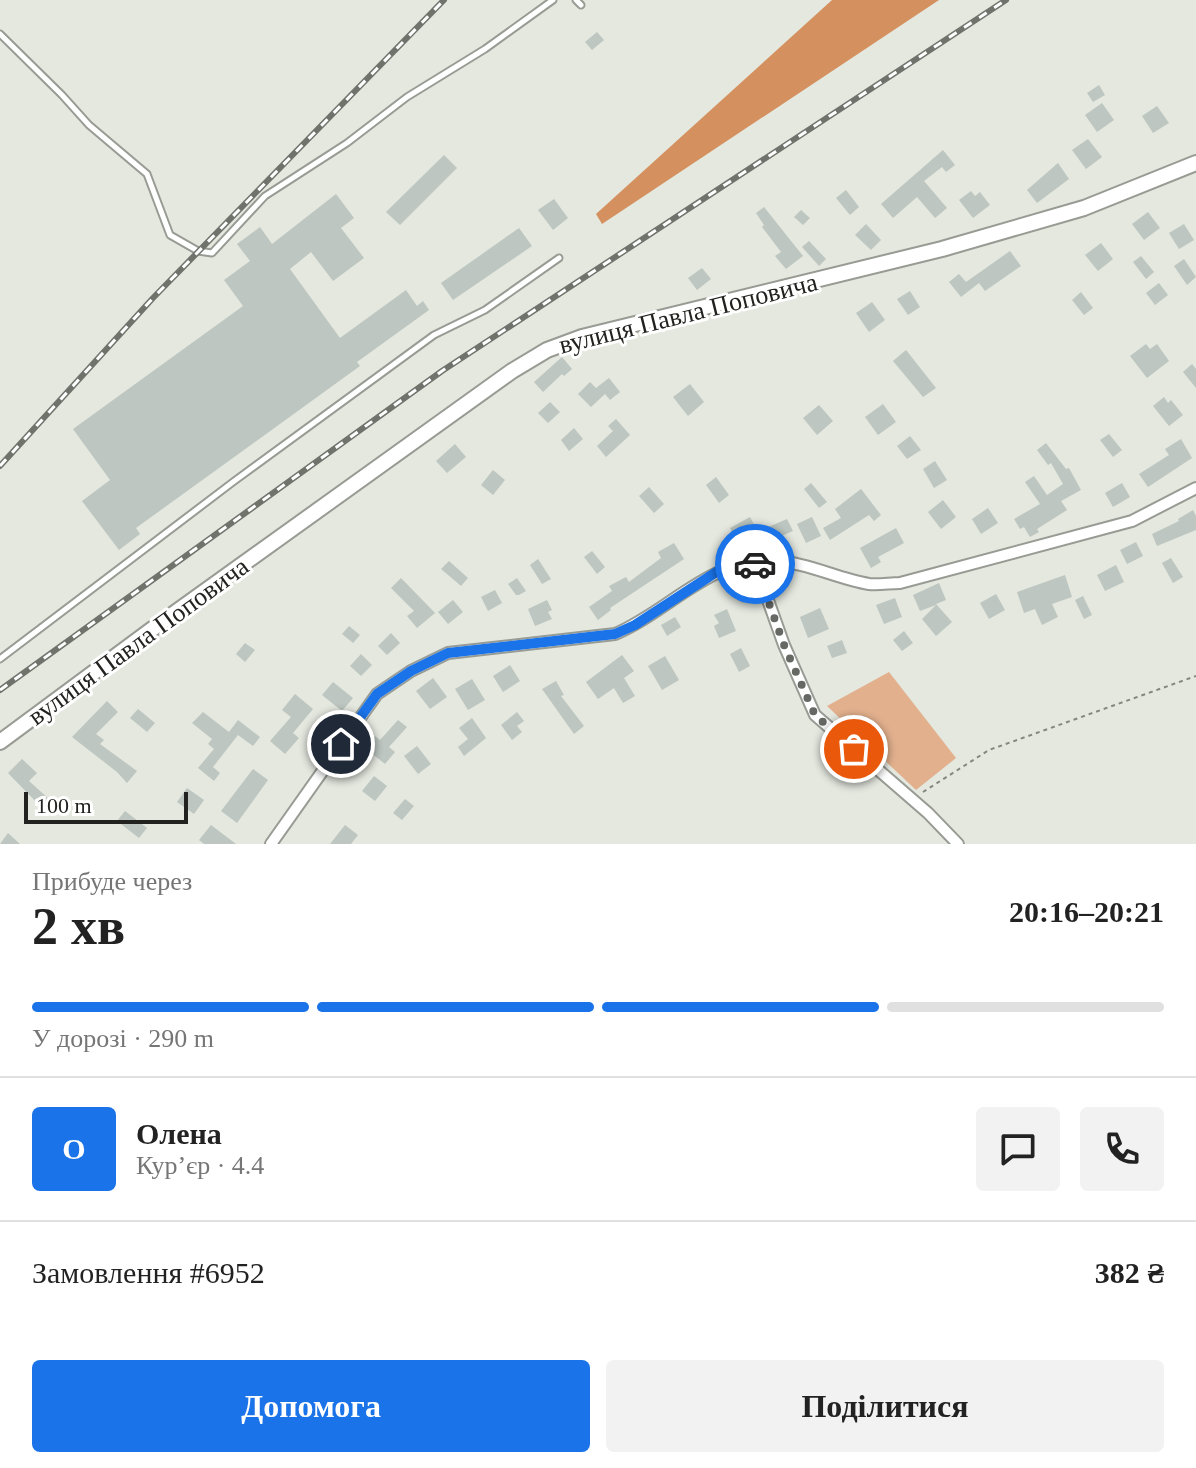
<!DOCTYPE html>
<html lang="uk">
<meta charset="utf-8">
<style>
body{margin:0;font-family:Georgia,serif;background:#f2f2f2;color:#222;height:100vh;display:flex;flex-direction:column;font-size:30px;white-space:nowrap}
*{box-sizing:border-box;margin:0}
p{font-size:26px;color:#767676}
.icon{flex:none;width:44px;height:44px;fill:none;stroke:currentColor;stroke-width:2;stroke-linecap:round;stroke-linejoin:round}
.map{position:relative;height:844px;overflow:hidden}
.panel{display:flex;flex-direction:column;background:#fff;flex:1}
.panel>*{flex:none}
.scale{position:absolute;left:24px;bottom:20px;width:164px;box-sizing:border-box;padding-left:8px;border:4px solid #222320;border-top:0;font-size:22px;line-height:28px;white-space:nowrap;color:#222320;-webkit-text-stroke:6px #fff;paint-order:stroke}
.pin{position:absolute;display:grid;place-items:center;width:68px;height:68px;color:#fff;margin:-34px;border:4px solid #fff;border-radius:50%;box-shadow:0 2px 8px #0007}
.courier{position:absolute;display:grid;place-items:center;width:80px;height:80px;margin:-40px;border:6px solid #1a73e8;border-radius:50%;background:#fff;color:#222;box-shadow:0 2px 10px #0007}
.overview em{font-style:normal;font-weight:700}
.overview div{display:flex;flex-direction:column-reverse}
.overview{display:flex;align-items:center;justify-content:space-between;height:136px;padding:0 32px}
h1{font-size:52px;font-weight:700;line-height:60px}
.bar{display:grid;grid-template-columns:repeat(4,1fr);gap:12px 8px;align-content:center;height:96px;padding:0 32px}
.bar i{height:10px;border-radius:6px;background:#e0e0e0}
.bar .on{background:#1a73e8}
.bar p{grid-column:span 4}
.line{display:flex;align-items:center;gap:20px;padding:0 32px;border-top:2px solid #e0e0e0}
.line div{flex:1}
.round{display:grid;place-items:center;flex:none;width:84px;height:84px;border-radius:8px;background:#f2f2f2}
.cta{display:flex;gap:16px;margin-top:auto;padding:16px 32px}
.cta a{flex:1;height:92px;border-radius:8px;background:#1a73e8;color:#fff;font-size:32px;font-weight:700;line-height:92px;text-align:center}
.cta a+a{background:#f2f2f2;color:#222}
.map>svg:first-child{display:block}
</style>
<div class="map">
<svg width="1196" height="844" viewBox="0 0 1196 844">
<rect width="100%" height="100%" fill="#e4e8df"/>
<polygon fill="#e2b08d" points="889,672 956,758 916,790 827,706"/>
<polygon fill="#d4905e" points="832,0 939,0 602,224 596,214"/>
<g fill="#bdc6c0">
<polygon points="597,32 604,40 592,50 585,42"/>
<polygon points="1099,85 1105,95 1093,102 1087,93"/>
<polygon points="1102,103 1114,120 1097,132 1085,115"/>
<polygon points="1157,106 1169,123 1153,133 1142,116"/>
<polygon points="1088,139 1102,157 1086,169 1072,150"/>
<polygon points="943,150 955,165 946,172 942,167 924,181 947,208 935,218 917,197 893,218 881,204"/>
<polygon points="444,155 457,168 400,225 386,212"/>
<polygon points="1058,163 1069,179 1037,203 1027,190"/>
<polygon points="846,190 859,207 850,215 836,198"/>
<polygon points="971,191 975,196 980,192 990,205 973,218 959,200"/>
<polygon points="336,194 354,218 341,228 364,258 333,281 311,252 290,269 340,338 406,290 417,306 423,301 429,310 357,362 360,366 136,528 140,534 119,550 82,501 110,480 73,429 243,306 224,280 250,261 237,244 260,227 272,244"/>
<polygon points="554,199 568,218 553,230 538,210"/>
<polygon points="764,207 803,256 786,269 775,256 781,252 762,227 764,225 756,213"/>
<polygon points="801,210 810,218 803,225 794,217"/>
<polygon points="1148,212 1160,228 1144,240 1132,224"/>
<polygon points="866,224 881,240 871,250 855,235"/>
<polygon points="1184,224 1194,240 1179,249 1169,233"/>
<polygon points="519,228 532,246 453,300 441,283"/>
<polygon points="809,241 826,259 819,266 802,247"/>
<polygon points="1101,243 1113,259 1098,271 1085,255"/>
<polygon points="1010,251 1021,266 985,291 979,283 961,297 949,282 959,274 966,282"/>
<polygon points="1141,256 1154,272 1146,279 1133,262"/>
<polygon points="1184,259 1196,277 1187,285 1174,266"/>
<polygon points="702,268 711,279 697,290 688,278"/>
<polygon points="1159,283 1168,295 1155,305 1146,293"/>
<polygon points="910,291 920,307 908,315 897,299"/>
<polygon points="1081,292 1093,308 1084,315 1072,300"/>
<polygon points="872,302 885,320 869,332 856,313"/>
<polygon points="1146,344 1150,349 1157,344 1169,361 1147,378 1130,356"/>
<polygon points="906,350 936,388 923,397 893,361"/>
<polygon points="562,357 572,369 564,376 562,374 543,392 534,382"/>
<polygon points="1192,364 1196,369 1196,388 1183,372"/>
<polygon points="609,378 620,392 610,400 605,394 591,407 578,394 590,382 596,388"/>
<polygon points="690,384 704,402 688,416 673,397"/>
<polygon points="1164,397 1168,403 1171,400 1183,415 1169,426 1153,406"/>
<polygon points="550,402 560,412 548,423 538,413"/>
<polygon points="883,404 896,422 878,435 865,417"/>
<polygon points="819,405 833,421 817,435 803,418"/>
<polygon points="616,419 630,435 606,457 597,446 613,431 608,426"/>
<polygon points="574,428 583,439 569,451 561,440"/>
<polygon points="1109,434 1122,450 1113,457 1100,440"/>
<polygon points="910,436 921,450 907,459 897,446"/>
<polygon points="1181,439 1192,458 1148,487 1139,474 1169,455 1165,449"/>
<polygon points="1046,443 1066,469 1069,468 1081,490 1061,501 1067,510 1037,529 1039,532 1030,537 1024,527 1020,529 1014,519 1040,504 1025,482 1034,476 1047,495 1063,484 1051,463 1048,465 1037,450"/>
<polygon points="455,444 466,457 447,473 436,461"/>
<polygon points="935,461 947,480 934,488 923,469"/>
<polygon points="493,470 505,480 493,495 481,485"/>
<polygon points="716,477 729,495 719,503 706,485"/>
<polygon points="811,483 827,502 819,508 804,489"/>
<polygon points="1122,483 1130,497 1113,507 1105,493"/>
<polygon points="649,487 664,504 654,513 639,496"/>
<polygon points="861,489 881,515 874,521 869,515 830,540 823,528 841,518 835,509"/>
<polygon points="943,500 956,517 941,529 928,512"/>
<polygon points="988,508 998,523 981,534 972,519"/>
<polygon points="1193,510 1196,516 1196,530 1157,546 1152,534 1179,521 1178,519"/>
<polygon points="750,517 757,530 737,541 730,528"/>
<polygon points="812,517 821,536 806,543 797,524"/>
<polygon points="787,519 793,531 772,540 766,528"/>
<polygon points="896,528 904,543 878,557 881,562 871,568 860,548"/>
<polygon points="1136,542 1143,556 1127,564 1120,550"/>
<polygon points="674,543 684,559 610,608 611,610 598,620 589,607 612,591 609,586 626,577 629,582 661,558 658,552"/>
<polygon points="592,551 605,567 597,574 584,557"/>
<polygon points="1171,558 1183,577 1173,583 1162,563"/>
<polygon points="538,559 551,579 542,584 530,565"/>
<polygon points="449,561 468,578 461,586 441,569"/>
<polygon points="1116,565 1124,582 1105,591 1097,575"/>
<polygon points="1065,575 1072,597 1052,604 1058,617 1042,625 1035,609 1024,613 1017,592"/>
<polygon points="401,578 435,613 417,628 407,616 414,611 391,588"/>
<polygon points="517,578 526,591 519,595 516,595 508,584"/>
<polygon points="752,579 758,596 742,603 734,586"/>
<polygon points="939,583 946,600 936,604 952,622 936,636 922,619 936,605 920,611 913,595"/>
<polygon points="495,590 502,603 488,611 481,597"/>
<polygon points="996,594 1005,610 989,619 980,603"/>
<polygon points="1083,596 1092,615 1084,619 1075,600"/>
<polygon points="895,598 902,617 884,624 876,605"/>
<polygon points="453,600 463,612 448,624 438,612"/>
<polygon points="547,600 552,610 548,612 552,619 535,626 528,609"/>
<polygon points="820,608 829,629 808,638 800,617"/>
<polygon points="727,609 736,631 719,638 714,626 719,623 714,615"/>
<polygon points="675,617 681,627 667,636 661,625"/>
<polygon points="349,626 360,635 353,643 342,634"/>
<polygon points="904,631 913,643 902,651 893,640"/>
<polygon points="391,633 400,643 387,655 378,646"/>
<polygon points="842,640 847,653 832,658 827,646"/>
<polygon points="245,643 255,650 245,662 236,654"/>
<polygon points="741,648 750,666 739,672 730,654"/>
<polygon points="361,654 372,665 361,676 350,666"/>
<polygon points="622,655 634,671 624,678 635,696 623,703 614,688 598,699 586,682"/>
<polygon points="665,656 679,680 662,690 648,666"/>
<polygon points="510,665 520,681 503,692 493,676"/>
<polygon points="433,678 447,697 430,709 416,691"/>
<polygon points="472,679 485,700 468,710 455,689"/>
<polygon points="556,681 564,695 561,696 584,726 574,734 542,689"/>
<polygon points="333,682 353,698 342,711 322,695"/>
<polygon points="295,694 313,709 293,733 299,738 285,754 270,741 291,717 282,710"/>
<polygon points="107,701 118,712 96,734 104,740 100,744 137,771 127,783 117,772 72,737"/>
<polygon points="138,709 155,723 147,732 130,718"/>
<polygon points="203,712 229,732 238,720 260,737 253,746 238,735 213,767 220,773 214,781 198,768 214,749 208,744 212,739 192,723"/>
<polygon points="517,712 524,721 517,726 522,732 512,740 501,725"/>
<polygon points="472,718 486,738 464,756 458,747 468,739 459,728"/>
<polygon points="398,720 407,727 389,747 395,752 385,764 365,748 375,736 380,740"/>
<polygon points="417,746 431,764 418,774 404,756"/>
<polygon points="22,759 37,773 29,781 50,800 43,809 8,773"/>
<polygon points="253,769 268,780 237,823 221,811"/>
<polygon points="374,776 387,786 375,801 362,791"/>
<polygon points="187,788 204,800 194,814 177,802"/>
<polygon points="405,799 414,806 402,820 393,813"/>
<polygon points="125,811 147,828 139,838 117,821"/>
<polygon points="211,825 236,844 204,844 199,840"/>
<polygon points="345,825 358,835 351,844 330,844"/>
<polygon points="8,833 20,844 0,844"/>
</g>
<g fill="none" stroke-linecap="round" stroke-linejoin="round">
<g stroke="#979b93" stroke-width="9">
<g id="service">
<polyline points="576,0 581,5"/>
<polyline points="0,34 62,95 89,125 147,174 170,235 198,251 212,253 265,196 347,143 407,97 485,49 553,0"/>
<polyline points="0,659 233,482 434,335 485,310 559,258"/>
</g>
</g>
<g stroke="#979b93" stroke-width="14">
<g id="minor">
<polyline points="754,561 784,645 815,715 928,813 958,844"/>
<path d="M 271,844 L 377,694 L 411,671 L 448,653 L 615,634 C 670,611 715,553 780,561 C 810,564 839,579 869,584 C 879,585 890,583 900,583 L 1132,521 L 1196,488"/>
</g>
</g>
<g stroke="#979b93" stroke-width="18">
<polyline id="tertiary" points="0,742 151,630 512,371 547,350 582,337 942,249 1084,208 1196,163"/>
</g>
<polyline stroke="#858781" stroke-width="2" stroke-dasharray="4 4" stroke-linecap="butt" points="923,792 989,750 1196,676"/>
<use href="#service" stroke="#fff" stroke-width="5"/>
<use href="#minor" stroke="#fff" stroke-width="10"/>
<use href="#tertiary" stroke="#fff" stroke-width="14"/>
<g stroke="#70726c" stroke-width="6">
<g id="rail">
<polyline points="0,466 153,298 444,0"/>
<polyline points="0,690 442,371 1006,0"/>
</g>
</g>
<use href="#rail" stroke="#fff" stroke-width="3" stroke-dasharray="9" stroke-linecap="butt"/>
</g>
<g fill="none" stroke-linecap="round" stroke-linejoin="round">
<polyline stroke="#666863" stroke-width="8" stroke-dasharray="0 14.4" points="755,564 784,645 815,715 854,749"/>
<polyline stroke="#1a73e8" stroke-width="10" points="341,744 377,694 411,671 448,653 615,634 635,625 721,569 754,561 755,564"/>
</g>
<g text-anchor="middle" stroke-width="6" stroke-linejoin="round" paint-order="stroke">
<g font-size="26" fill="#222320" stroke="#fff">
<text transform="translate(688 313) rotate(-14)" y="9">вулиця Павла Поповича</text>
<text transform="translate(138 641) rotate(-36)" y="9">вулиця Павла Поповича</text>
</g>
</g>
</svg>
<div class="scale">100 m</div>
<div class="pin" style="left:854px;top:749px;background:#ea580c"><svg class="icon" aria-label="bag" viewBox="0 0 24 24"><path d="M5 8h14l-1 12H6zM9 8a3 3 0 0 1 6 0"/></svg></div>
<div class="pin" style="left:341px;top:744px;background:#1f2937"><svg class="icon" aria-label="home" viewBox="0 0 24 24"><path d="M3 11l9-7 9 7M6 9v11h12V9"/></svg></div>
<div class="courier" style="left:755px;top:564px"><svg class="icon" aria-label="car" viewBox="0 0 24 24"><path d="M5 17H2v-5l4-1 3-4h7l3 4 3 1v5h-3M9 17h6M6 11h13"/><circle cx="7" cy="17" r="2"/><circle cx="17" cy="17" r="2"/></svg></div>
</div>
<section class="panel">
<div class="overview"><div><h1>2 хв</h1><p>Прибуде через</p></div><em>20:16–20:21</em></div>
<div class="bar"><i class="on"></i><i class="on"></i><i class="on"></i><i></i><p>У дорозі · 290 m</p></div>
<div class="line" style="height:144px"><b class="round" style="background:#1a73e8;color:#fff">О</b><div><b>Олена</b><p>Кур’єр · 4.4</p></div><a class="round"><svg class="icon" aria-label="chat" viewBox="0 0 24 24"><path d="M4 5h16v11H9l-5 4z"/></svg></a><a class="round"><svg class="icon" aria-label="phone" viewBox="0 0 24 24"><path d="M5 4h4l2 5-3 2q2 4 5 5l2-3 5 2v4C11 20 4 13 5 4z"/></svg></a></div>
<div class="line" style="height:104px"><div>Замовлення #6952</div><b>382 ₴</b></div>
<div class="cta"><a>Допомога</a><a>Поділитися</a></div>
</section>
